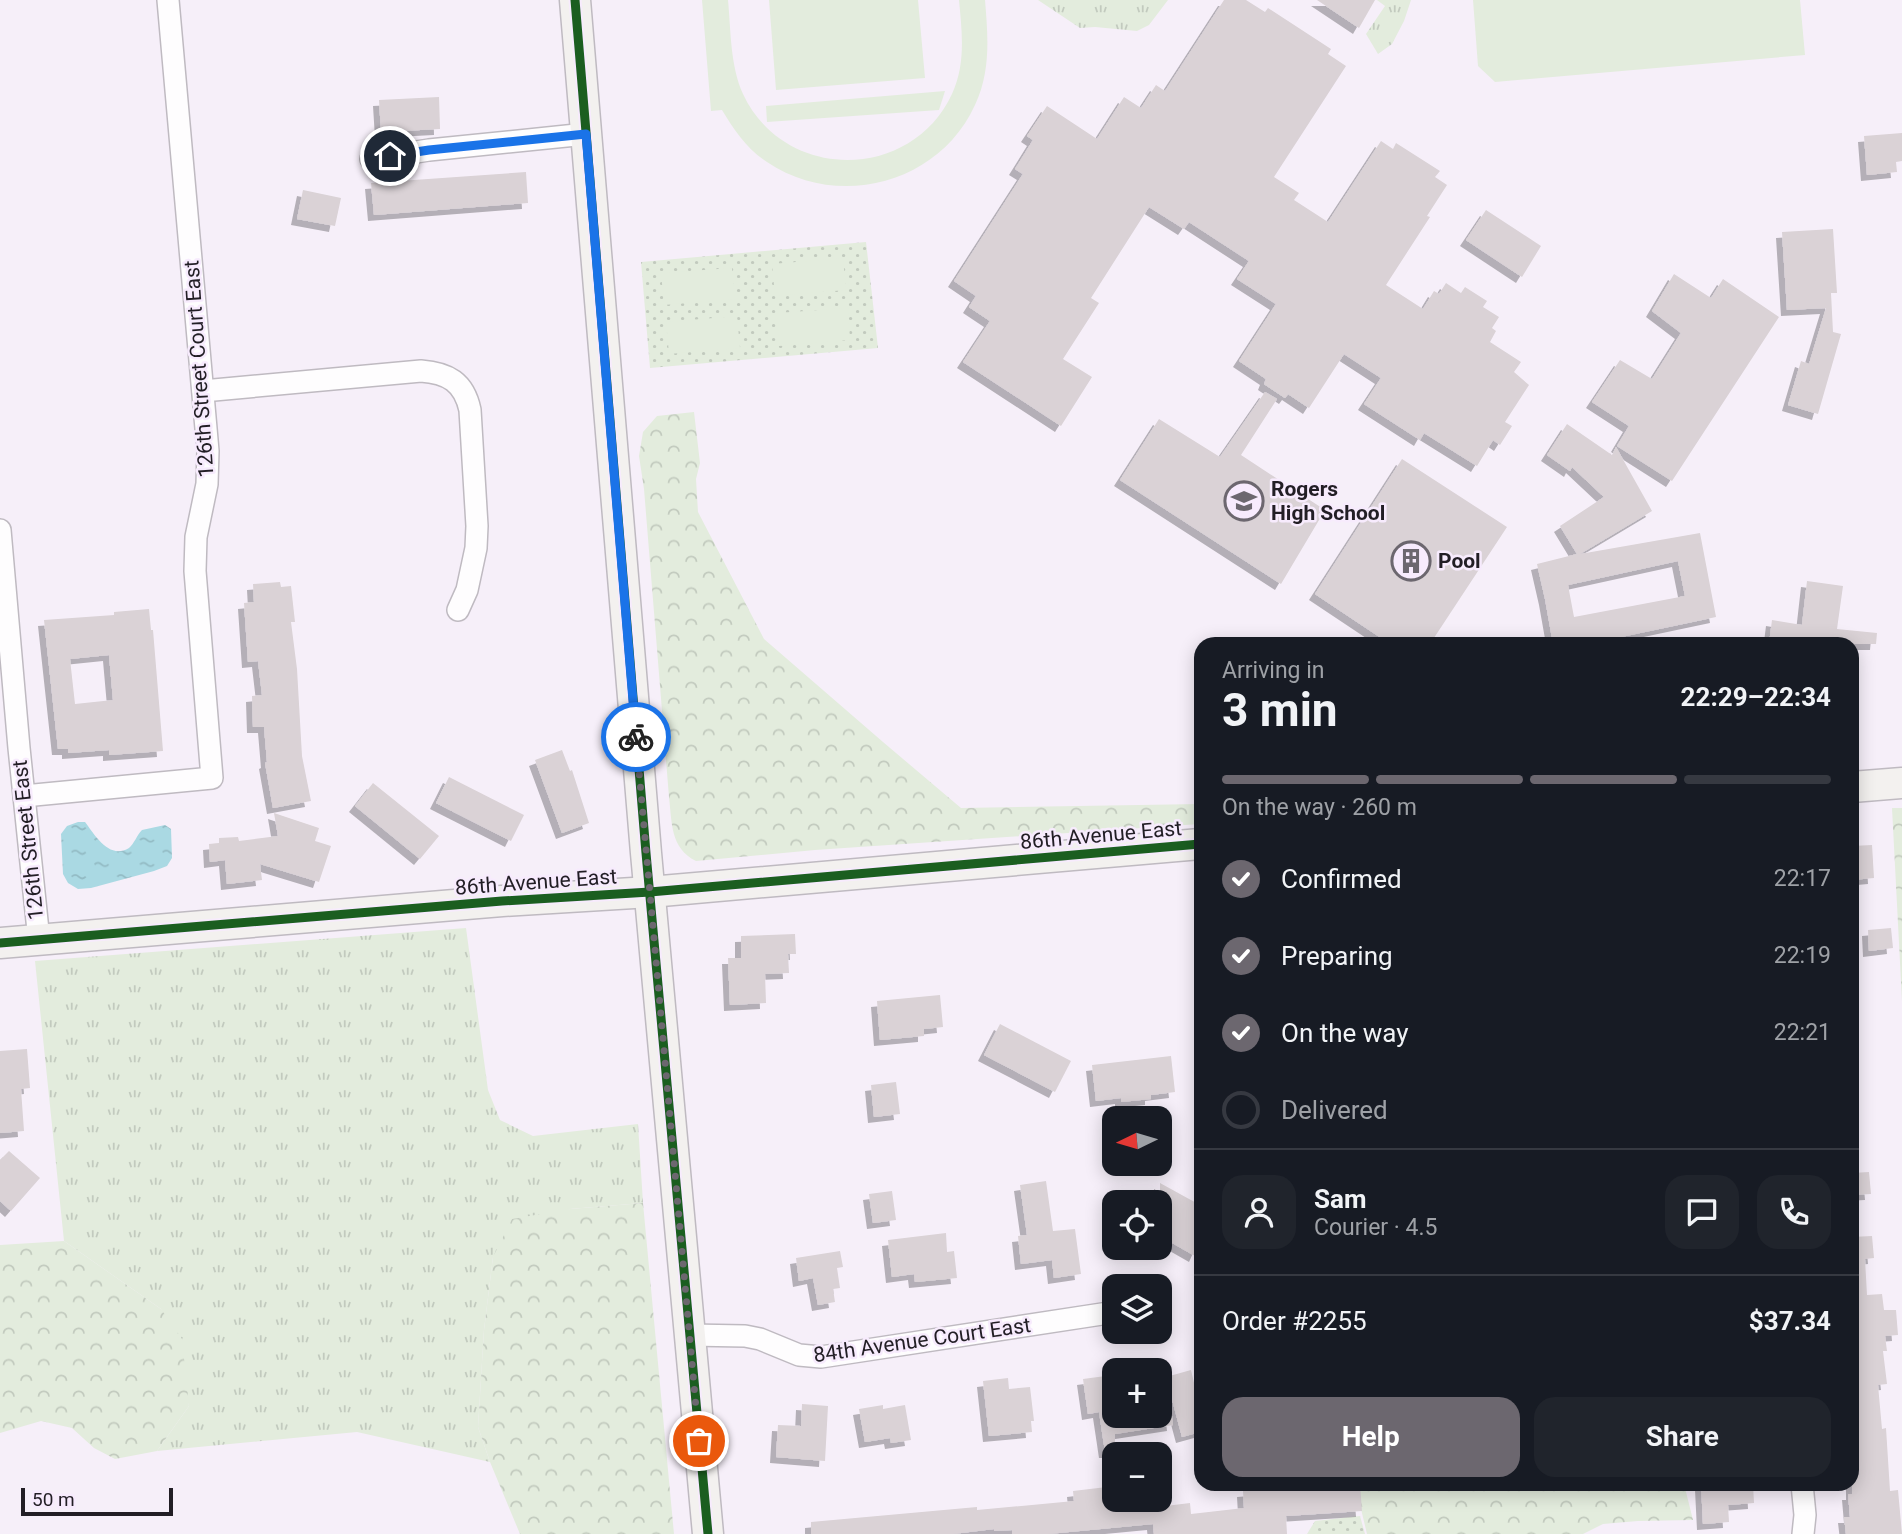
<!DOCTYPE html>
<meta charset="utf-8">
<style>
body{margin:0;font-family:Roboto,sans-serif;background:#20242c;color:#f1f3f6;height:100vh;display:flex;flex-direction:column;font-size:26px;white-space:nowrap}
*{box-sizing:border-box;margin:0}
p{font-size:23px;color:#9ea1a6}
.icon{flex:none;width:38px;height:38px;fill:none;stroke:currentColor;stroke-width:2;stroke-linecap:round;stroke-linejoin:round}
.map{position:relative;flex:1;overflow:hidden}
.panel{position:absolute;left:1194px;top:637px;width:665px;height:854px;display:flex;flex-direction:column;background:#171b24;border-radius:21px;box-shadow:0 4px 18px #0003}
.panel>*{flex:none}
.needle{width:46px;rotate:265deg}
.controls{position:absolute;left:1102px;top:1106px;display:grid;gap:14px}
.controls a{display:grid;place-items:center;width:70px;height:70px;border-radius:14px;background:#171b24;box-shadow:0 4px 18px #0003;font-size:35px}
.scale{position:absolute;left:21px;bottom:18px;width:152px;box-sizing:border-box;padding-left:7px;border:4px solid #221e25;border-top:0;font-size:19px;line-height:24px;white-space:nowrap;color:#221e25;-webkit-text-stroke:5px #f7ebfd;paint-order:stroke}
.pin{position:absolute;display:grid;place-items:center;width:60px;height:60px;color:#fff;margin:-30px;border:4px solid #fff;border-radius:50%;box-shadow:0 2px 7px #0007}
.courier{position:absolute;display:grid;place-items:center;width:70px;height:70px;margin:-35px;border:5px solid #1a73e8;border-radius:50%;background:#fff;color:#222;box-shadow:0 2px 9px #0007}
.head em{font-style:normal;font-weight:700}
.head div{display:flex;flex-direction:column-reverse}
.head{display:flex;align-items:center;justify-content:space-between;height:119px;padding:0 28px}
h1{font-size:46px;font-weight:700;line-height:52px}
.bar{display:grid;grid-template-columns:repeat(4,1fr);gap:10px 7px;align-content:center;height:84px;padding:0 28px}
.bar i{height:9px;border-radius:5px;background:#363941}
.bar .current{background:#6c676f}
.bar p{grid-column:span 4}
.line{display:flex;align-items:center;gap:18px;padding:0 28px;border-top:2px solid #363941}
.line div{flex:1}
.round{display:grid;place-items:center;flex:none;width:74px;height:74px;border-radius:21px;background:#20242c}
ol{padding:0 28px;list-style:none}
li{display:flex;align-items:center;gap:21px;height:77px}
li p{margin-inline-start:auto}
li .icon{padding:7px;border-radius:50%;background:#6c676f;color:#fff;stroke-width:4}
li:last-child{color:#9ea1a6}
li i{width:38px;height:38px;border:4px solid #363941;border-radius:50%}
.action{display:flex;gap:14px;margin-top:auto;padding:14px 28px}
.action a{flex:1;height:80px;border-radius:21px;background:#6c676f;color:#fff;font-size:28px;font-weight:700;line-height:80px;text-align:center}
.action a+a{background:#20242c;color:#f1f3f6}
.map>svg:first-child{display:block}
</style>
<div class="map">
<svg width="1902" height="1534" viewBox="0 0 1902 1534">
<defs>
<pattern id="grass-tufts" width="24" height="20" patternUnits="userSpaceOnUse" patternTransform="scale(1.75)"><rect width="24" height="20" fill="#e3ecdd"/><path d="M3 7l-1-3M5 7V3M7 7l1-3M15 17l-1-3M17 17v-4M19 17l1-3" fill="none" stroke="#c2cabe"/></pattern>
<pattern id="forest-crowns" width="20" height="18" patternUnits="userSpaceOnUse" patternTransform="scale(1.75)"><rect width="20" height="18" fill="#e3ecdd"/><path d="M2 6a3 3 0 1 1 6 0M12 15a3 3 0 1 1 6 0" fill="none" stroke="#c2cabe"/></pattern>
<pattern id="park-dots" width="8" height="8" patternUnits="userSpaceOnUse" patternTransform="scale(1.75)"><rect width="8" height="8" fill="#e3ecdd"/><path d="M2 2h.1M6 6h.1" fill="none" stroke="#c2cabe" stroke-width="1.8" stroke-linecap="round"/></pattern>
<pattern id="water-ripples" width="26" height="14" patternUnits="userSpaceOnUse" patternTransform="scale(1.75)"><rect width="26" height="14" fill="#aad9e3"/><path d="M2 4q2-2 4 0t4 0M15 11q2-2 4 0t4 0" fill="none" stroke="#92bac3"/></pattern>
<filter id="shadow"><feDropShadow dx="-6" dy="6" stdDeviation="0" flood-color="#0004"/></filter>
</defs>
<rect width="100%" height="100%" fill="#f6eff9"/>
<g fill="url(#grass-tufts)">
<polygon points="1038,0 1168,0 1149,25 1137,31 1095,27 1080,28"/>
<polygon points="1377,0 1411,0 1404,21 1392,44 1378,54 1366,34 1385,6"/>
<polygon points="466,928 488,1090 500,1120 533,1136 638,1124 643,1203 570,1209 493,1257 484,1330 478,1427 490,1462 357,1432 157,1451 189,1406 161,1309 64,1241 35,961"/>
</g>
<g fill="url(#forest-crowns)">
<path d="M 694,412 L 700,463 L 696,479 L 698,512 L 764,639 L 883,742 L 961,808 L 1200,804 L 1200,824 L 815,850 L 696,861 C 670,848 672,822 669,797 L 644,489 L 639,456 L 643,432 L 657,416 Z"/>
<polygon points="1892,808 1902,808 1902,1001"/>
<polygon points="643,1203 674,1534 520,1534 490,1462 478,1427 484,1330 493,1257 512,1219 570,1209"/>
<polygon points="64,1241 161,1309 182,1339 189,1406 157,1451 115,1459 94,1448 72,1428 41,1421 0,1433 0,1245"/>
<polygon points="1355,1484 1684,1484 1693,1520 1638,1521 1603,1524 1583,1534 1367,1534"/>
</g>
<g fill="url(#park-dots)">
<polygon points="866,242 878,348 650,368 641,262"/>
<polygon points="1360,1516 1365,1534 1307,1534 1315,1521"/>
</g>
<g fill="#e3ecdd">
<path d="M 702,0 L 728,0 C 731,31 730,65 743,94 C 784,182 911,182 952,94 C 966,64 962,32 959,0 L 985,0 C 988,36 991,71 975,105 C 939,184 838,210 767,162 C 747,149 734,130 722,110 L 711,111 Z"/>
<polygon points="769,0 918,0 925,78 776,90"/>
<polygon points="1473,0 1800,0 1805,55 1495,82 1478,66"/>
<polygon points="945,91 939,110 767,122 766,106"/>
<polygon points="843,258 846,290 775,296 772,264"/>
<polygon points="732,268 735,299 664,305 661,273"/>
<polygon points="848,308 850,340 779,346 777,313"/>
<polygon points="737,316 740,348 669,354 666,322"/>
</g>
<path fill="url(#water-ripples)" d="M 78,822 L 85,822 C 95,835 109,860 129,848 C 134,844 137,835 142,830 L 165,825 L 171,829 L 172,858 L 167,866 L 154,871 L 91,888 L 78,889 L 68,883 L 63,874 L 61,834 L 67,826 Z"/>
<g fill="#dad2d6" fill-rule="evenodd" filter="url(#shadow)">
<polygon points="1224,0 1246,0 1265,12 1268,8 1331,49 1328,54 1346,66 1274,177 1299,193 1294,200 1328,222 1381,141 1393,149 1396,143 1440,171 1435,177 1447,185 1427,216 1430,217 1386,285 1423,309 1434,291 1439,294 1446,283 1461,293 1465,287 1487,301 1483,307 1499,317 1492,328 1496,331 1490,342 1521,362 1514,372 1529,385 1505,422 1512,426 1500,445 1493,440 1477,466 1424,433 1420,440 1364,404 1381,378 1344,354 1309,408 1288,394 1285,398 1264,384 1266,379 1239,361 1276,304 1237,279 1249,261 1189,222 1184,229 1149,207 1091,298 1099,303 1063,359 1092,377 1061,426 963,362 990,321 969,307 976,296 954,281 1023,174 1015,169 1033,140 1027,136 1047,106 1097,139 1124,97 1141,108 1156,85 1165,91"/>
<polygon points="1317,0 1375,0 1359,28"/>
<polygon points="439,97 440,129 381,132 379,100"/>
<polygon points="1902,133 1902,161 1896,162 1897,172 1867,175 1864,136"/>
<polygon points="526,172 528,203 374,215 371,183"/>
<polygon points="303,190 341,198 335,226 297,219"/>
<polygon points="1486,210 1541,246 1522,277 1466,240"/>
<polygon points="1833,229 1837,293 1831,293 1833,332 1841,334 1818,414 1788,405 1801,361 1809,364 1826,308 1787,310 1782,232"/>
<polygon points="1674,274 1711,298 1723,279 1779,317 1672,481 1617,446 1629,426 1592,402 1620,360 1652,379 1681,333 1652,311"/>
<polygon points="1265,392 1277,399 1241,455 1325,510 1281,584 1120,480 1159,419 1220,457"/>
<path d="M 1567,424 L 1612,455 L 1616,447 L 1652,511 L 1580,554 L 1700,533 L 1716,617 L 1588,644 L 1553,644 L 1545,599 L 1537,564 L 1577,554 L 1560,526 L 1604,497 L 1572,467 L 1570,471 L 1547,455 ZM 1678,561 L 1685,596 L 1574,617 L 1568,585 Z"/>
<polygon points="1402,459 1507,527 1430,644 1390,644 1315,594"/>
<polygon points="1807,581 1843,586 1837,629 1877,633 1876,644 1769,644 1772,620 1802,625"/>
<polygon points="280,582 281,587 291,586 295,622 291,622 297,669 302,756 311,801 273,808 265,763 267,762 264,727 253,727 252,696 262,695 258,661 248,662 244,603 254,602 253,584"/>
<path d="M 149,609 L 151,630 L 153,630 L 163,751 L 109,755 L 109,750 L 68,753 L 68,749 L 58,749 L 44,620 L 114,615 L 114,612 ZM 109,655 L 113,700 L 75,704 L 70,659 Z"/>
<polygon points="562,750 570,771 572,770 589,823 562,833 535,760"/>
<polygon points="449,777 524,815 511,841 436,803"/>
<polygon points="373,783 439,836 420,859 355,806"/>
<polygon points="274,813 319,828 315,841 331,846 319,882 260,864 262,880 227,884 225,860 210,862 209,844 219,843 219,838 238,837 239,841 278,836"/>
<polygon points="1872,845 1874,878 1852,880 1852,846"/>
<polygon points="1891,928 1893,948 1869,951 1868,930"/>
<polygon points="795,934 796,954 788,954 789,973 765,974 766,1003 730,1005 728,958 741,958 741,936"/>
<polygon points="940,995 943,1027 924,1029 924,1036 880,1040 877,1001"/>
<polygon points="1000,1024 1071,1061 1055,1092 984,1055"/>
<polygon points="27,1049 30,1088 21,1089 24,1131 0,1133 0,1051"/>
<polygon points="1171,1056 1175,1092 1151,1095 1151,1099 1121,1102 1121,1098 1096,1101 1092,1065"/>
<polygon points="896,1082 900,1114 874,1117 871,1085"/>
<polygon points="9,1151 40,1178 11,1211 0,1201 0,1160"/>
<polygon points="1869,1172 1871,1194 1852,1195 1852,1173"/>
<polygon points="1046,1181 1053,1231 1075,1229 1081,1274 1054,1278 1052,1260 1021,1264 1018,1236 1027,1235 1020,1185"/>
<polygon points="1160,1183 1200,1205 1200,1245 1195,1256 1160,1236"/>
<polygon points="892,1191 896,1220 873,1223 869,1194"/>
<polygon points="946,1233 947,1252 954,1251 957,1278 915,1282 914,1274 892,1277 888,1240"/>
<polygon points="1872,1236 1874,1258 1865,1259 1867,1295 1882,1294 1884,1310 1896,1310 1898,1335 1885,1336 1887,1351 1883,1351 1887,1384 1878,1385 1882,1429 1886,1428 1890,1491 1898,1490 1902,1534 1846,1534 1844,1517 1850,1517 1848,1494 1852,1494 1852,1237"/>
<polygon points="840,1251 843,1267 837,1268 840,1288 833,1289 835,1302 818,1305 813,1278 799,1281 796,1258"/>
<polygon points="1191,1370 1195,1387 1200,1386 1200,1432 1182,1437 1166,1377"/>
<polygon points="1113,1375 1115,1416 1172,1416 1173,1425 1115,1434 1115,1452 1105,1452 1099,1412 1088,1414 1083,1379"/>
<polygon points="1008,1378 1009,1389 1030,1387 1034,1421 1031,1421 1032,1432 989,1436 983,1381"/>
<polygon points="802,1404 828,1406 825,1461 776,1457 778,1425 801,1426"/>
<polygon points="883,1405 883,1409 905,1405 911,1440 891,1443 890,1438 865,1442 859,1409"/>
<polygon points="1310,1484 1360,1484 1362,1511 1286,1516 1287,1534 1154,1534 1153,1524 1048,1534 1012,1534 1012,1530 994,1531 994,1529 953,1534 811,1534 811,1522 977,1507 977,1510 1074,1501 1073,1491 1115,1486 1115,1500 1122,1500 1125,1511 1190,1503 1191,1514 1244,1508 1243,1491 1310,1486"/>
<polygon points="1701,1484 1753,1484 1754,1503 1728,1505 1729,1522 1703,1524"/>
</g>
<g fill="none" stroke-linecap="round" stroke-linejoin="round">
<g stroke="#bfbac1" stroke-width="24">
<g id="street">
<polyline points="371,159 429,150 586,134"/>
<path d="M 203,391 L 421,371 C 448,373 464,382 470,410 L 477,526 L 476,548 L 467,590 L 458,610"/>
<polyline points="0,530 19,748 39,940"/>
<polyline points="24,796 212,778 195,571 196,537 207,484 208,451 168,0"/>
<polyline points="690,1335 745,1336 760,1339 799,1355 821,1357 1115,1312"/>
<polyline points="1802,1484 1805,1515 1803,1534"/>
</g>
</g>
<g stroke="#bfbac1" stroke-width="33">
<g id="secondary">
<polyline points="575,0 646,853 708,1534"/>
<polyline points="1852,787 1902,783"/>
<polyline points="0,943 502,901 650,892 1200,844"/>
</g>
</g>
<use href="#street" stroke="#fefdfe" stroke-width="21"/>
<use href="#secondary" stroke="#f3f1ef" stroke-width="30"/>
<g stroke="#f7ebfd" stroke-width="13">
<g id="cycleway">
<polyline points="575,0 646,853 708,1534"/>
<polyline points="0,943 502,901 650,892 1200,844"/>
</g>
</g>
<use href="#cycleway" stroke="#1b5e20" stroke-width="9"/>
</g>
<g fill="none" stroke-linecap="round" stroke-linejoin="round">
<polyline stroke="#6c676f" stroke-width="7" stroke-dasharray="0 12.6" points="636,737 699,1441"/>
<polyline stroke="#1a73e8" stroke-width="9" points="390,156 429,150 586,134 636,737"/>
</g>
<defs>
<g id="school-ring" transform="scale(2.0125)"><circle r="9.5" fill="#f7ebfd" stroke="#6c676f" stroke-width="1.5"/><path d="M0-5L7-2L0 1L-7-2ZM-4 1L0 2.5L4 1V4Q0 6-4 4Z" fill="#6c676f"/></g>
<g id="building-ring" transform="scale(2.0125)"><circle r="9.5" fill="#f7ebfd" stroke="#6c676f" stroke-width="1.5"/><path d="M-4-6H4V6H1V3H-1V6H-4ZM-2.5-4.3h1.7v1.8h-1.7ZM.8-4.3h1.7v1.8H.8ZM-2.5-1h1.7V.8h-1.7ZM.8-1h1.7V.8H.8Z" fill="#6c676f"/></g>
</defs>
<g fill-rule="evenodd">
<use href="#school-ring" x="1244" y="501"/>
<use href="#building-ring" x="1411" y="561"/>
</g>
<g text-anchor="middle" stroke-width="5" stroke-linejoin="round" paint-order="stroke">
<g font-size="21" fill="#221e25" stroke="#f7ebfd">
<text transform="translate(199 369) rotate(-94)" y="7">126th Street Court East</text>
<text transform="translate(1101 835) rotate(-5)" y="7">86th Avenue East</text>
<text transform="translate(28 840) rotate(-96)" y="7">126th Street East</text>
<text transform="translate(536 882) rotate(-4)" y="7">86th Avenue East</text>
<text transform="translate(922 1340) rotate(-8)" y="7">84th Avenue Court East</text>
</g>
<g font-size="21" font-weight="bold" fill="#221e25" stroke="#f7ebfd" text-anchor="start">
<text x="1271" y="496">Rogers<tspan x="1271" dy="24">High School</tspan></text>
<text x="1438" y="568">Pool</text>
</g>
</g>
</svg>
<div class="controls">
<a><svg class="needle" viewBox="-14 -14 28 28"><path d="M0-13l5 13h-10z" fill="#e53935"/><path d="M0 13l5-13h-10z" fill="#9ea1a6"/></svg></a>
<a><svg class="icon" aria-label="locate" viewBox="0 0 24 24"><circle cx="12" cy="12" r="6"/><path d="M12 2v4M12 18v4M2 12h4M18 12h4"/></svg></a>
<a><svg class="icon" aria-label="layers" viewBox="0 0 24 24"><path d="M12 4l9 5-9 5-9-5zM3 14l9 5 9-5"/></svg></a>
<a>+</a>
<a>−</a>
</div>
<div class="scale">50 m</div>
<div class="pin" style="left:699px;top:1441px;background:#ea580c"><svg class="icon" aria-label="bag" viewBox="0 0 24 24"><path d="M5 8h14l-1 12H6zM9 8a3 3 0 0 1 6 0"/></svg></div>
<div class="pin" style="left:390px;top:156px;background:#1f2937"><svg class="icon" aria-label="home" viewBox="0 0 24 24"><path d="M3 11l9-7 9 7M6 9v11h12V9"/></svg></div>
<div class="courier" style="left:636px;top:737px"><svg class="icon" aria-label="bike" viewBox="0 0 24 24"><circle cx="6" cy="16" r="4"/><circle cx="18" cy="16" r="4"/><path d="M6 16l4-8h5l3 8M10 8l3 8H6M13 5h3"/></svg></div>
<section class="panel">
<div class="head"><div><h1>3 min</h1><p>Arriving in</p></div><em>22:29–22:34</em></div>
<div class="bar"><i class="current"></i><i class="current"></i><i class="current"></i><i></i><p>On the way · 260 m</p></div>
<ol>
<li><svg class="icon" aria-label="check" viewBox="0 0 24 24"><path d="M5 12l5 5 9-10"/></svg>Confirmed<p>22:17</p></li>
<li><svg class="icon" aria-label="check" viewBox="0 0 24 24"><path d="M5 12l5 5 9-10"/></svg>Preparing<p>22:19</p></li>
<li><svg class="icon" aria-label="check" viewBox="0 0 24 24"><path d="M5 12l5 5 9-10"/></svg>On the way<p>22:21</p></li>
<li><i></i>Delivered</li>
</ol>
<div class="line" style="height:126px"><a class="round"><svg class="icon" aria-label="person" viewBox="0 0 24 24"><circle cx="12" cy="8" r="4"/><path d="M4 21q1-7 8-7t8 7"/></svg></a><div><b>Sam</b><p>Courier · 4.5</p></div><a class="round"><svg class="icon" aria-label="chat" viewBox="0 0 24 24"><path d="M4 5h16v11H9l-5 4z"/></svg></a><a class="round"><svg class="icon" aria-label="phone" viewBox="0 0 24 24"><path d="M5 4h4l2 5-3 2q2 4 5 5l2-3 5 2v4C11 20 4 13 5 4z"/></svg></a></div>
<div class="line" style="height:91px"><div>Order #2255</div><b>$37.34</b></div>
<div class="action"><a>Help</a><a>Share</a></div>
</section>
</div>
